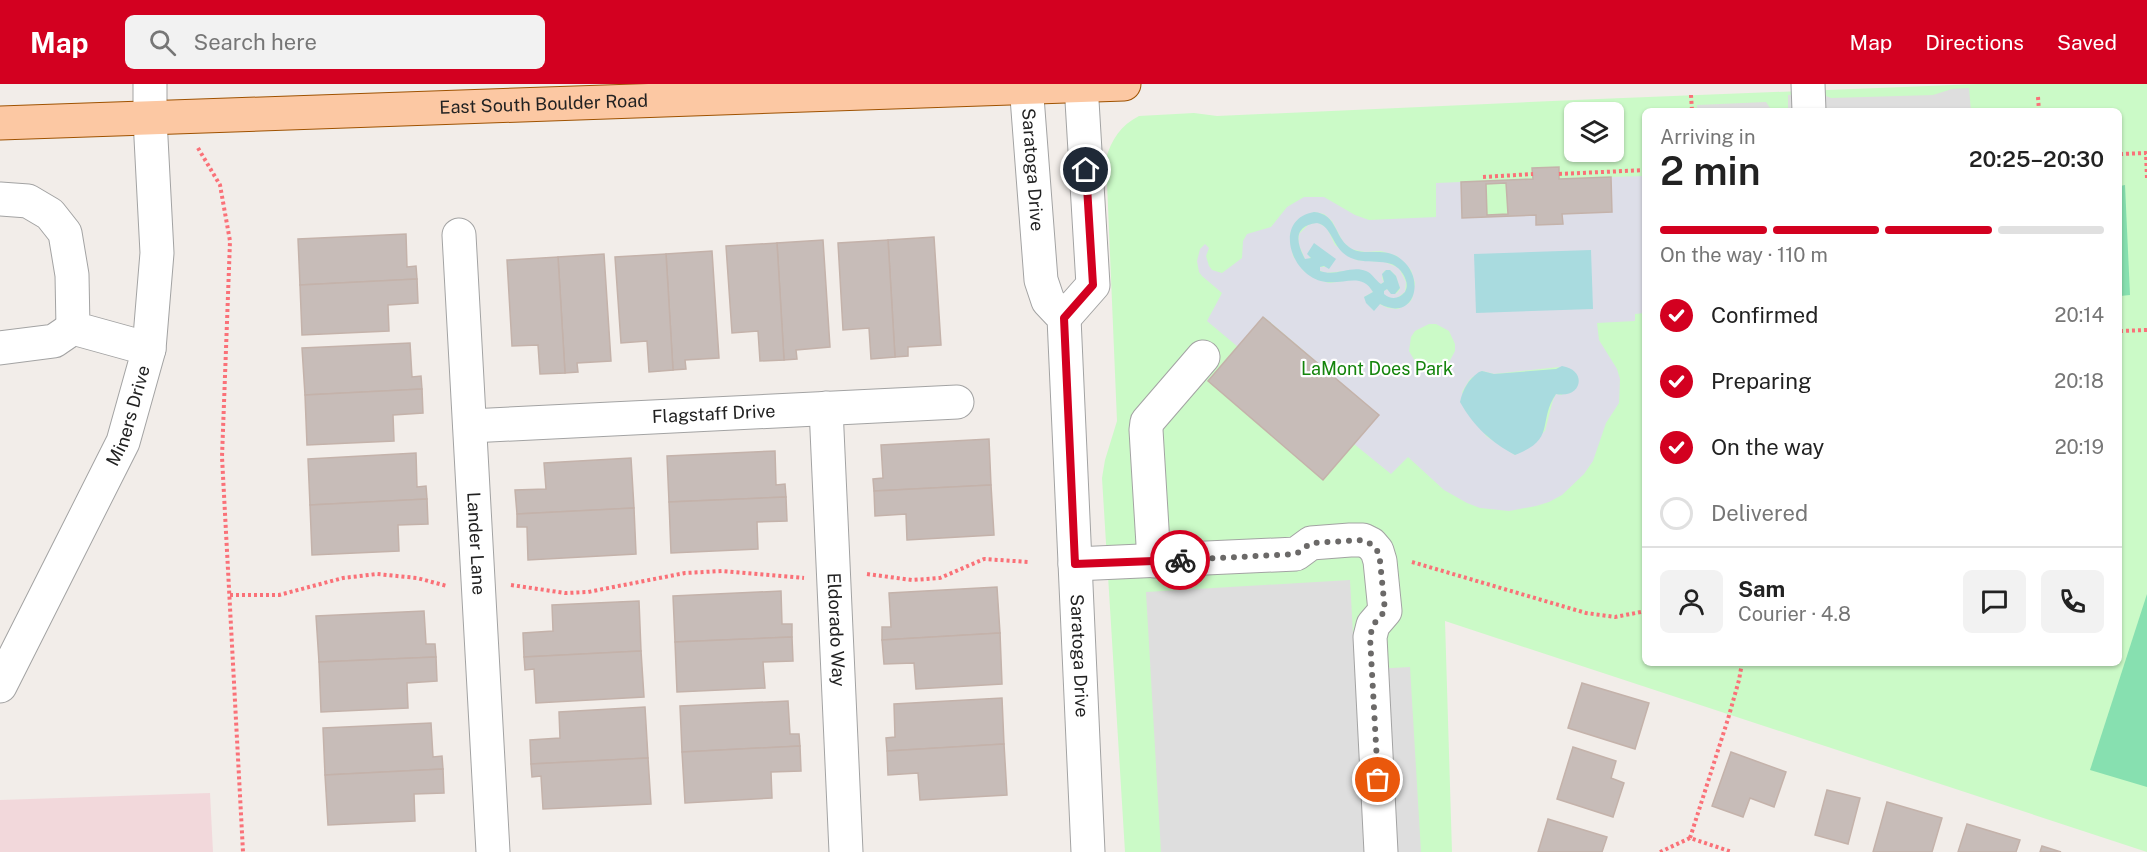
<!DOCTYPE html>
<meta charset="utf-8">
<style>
body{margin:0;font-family:"Public Sans",sans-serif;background:#f2f2f2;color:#222;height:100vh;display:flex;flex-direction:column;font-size:22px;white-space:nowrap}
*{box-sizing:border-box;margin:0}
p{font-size:20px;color:#767676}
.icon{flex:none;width:33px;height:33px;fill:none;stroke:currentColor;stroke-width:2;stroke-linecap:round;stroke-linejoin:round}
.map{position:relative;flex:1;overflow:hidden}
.details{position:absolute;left:1642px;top:24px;width:480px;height:558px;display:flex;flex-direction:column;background:#fff;border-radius:9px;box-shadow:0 2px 4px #0004}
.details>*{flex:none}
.controls{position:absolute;left:1564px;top:18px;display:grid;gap:12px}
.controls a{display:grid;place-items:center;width:60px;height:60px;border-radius:9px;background:#fff;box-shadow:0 2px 4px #0004;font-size:30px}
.pin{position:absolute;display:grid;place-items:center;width:51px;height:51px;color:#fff;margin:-26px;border:3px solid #fff;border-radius:50%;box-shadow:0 2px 6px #0007}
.courier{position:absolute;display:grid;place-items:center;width:60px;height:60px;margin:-30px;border:4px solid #d30020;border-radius:50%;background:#fff;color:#222;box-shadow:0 2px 8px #0007}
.head em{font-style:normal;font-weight:600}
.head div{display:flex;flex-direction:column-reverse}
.head{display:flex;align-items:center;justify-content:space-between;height:102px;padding:0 18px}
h1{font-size:39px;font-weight:600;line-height:45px}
.bar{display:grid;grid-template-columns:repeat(4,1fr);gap:9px 6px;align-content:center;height:72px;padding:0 18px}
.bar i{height:8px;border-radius:4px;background:#e0e0e0}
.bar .selected{background:#d30020}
.bar p{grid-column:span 4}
.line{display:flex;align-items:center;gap:15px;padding:0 18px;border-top:2px solid #e0e0e0}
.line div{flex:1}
.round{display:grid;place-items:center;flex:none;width:63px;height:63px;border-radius:9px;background:#f2f2f2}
ol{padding:0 18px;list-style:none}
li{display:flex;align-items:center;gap:18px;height:66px}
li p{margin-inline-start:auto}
li .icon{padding:6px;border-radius:50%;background:#d30020;color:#fff;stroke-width:4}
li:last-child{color:#767676}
li i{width:33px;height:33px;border:3px solid #e0e0e0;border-radius:50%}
header{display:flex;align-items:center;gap:36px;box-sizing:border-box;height:84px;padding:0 30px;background:#d30020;color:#fff}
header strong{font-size:28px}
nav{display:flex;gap:33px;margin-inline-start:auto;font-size:21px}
.search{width:420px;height:54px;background:#f2f2f2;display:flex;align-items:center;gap:15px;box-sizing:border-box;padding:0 21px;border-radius:9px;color:#767676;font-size:22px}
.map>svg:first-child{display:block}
</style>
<header>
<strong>Map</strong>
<div class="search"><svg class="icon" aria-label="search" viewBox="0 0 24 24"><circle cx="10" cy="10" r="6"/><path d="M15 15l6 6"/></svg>Search here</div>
<nav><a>Map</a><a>Directions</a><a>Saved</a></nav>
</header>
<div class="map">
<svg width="2147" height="768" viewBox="0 0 2147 768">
<rect width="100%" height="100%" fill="#f2ede9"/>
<polygon fill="#f2d8db" points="210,709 213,768 0,768 0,716"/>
<path fill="#cbfac7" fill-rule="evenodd" d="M 1978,0 L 2147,0 L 2147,768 L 1445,537 L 1452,768 L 1125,768 L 1102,394 L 1105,376 L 1117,337 L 1106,75 C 1111,56 1121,41 1139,32 L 1194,29 L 1217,32 L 1598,15 ZM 1646,27 L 2120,27 L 2120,579 L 1646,579 ZM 1575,28 L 1614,28 L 1614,68 L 1575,68 Z"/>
<g fill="#87e0b0">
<polygon points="2125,101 2130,211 2120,212 2120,102"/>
<polygon points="2147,510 2147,703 2090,686"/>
</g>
<g fill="#dedede">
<polygon points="1969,4 1971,27 1788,27 1788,11 1821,10 1831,14 1933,11 1952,5"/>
<polygon points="1766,18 1772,27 1697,27 1697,21"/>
<polygon points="1350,496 1355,586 1410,583 1421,768 1161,768 1146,508"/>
</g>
<g fill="#dddee8" fill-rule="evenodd">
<path d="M 1645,92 L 1645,229 L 1635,230 L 1635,237 L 1597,239 L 1599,256 L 1617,285 L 1620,295 L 1619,319 L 1606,339 L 1593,377 L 1584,390 L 1562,411 L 1549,418 L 1536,422 L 1509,427 L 1480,424 L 1467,419 L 1444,406 L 1408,373 L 1391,390 L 1354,360 L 1379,331 L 1264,233 L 1238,263 L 1207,237 L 1222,209 L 1202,192 L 1199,188 L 1197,177 L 1200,165 L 1205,160 L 1209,164 L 1206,172 L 1209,182 L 1212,186 L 1222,189 L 1242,174 L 1243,157 L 1247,150 L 1271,143 L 1287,123 L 1304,113 L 1324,113 L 1355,131 L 1369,136 L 1436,133 L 1436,99 L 1461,98 L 1462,134 L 1536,131 L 1563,139 L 1562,130 L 1611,93 ZM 1314,128 L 1324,130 L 1332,137 L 1343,158 L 1351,165 L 1365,168 L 1381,167 L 1397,172 L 1411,186 L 1415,199 L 1412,215 L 1409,219 L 1398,225 L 1388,224 L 1364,213 L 1373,208 L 1368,200 L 1358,195 L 1329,199 L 1316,195 L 1304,187 L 1293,172 L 1290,149 ZM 1429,240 L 1436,240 L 1449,247 L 1455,260 L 1455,267 L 1448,280 L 1435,286 L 1421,284 L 1416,279 L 1409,267 L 1411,253 L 1415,247 ZM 1559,283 L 1562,311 L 1556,310 L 1553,316 L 1545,347 L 1515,371 L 1486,352 L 1462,308 L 1470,295 L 1482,287 L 1494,290 Z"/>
<polygon points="1317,138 1327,144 1335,161 1356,176 1385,178 1399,184 1406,198 1405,208 1397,214 1389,214 1384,211 1383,207 1388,205 1393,210 1397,209 1400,205 1396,192 1390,186 1384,187 1382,194 1384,198 1381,200 1356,186 1325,189 1319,186 1320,183 1326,183 1311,172 1308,176 1305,175 1298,159 1299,150 1308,141"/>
</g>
<g fill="#a9dbdf" fill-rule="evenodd">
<path d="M 1314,128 C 1337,130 1334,152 1349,163 C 1363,174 1385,161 1402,176 C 1426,196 1414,238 1380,220 L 1374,227 L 1366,219 L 1364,213 L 1373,208 C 1359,183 1335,209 1310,192 C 1286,176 1279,134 1314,128 ZM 1317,139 C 1333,142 1332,166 1351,174 C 1369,182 1392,171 1403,190 C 1407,197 1408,202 1405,208 C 1399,215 1391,216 1384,210 L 1384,207 L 1387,205 L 1391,210 L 1395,210 L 1400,204 L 1396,192 L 1390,186 L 1386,186 L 1382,190 L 1384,198 L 1381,200 C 1375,196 1372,189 1366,187 C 1351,181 1336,193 1320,187 L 1320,183 L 1324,182 L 1329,185 L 1336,175 L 1314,159 L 1307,170 L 1311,174 L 1305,175 C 1296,158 1293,142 1317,139 Z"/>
<polygon points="1591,166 1593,225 1476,229 1474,170"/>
<path d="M 1562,282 C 1588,286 1582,315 1556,310 C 1537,338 1557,355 1515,371 C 1491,358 1474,343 1460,318 C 1463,305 1468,296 1479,288 L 1482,287 L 1494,290 L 1556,285 Z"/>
</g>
<g fill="#c7bcb8" stroke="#c4b2aa" stroke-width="1.5" fill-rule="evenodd">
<path d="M 1559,83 L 1559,95 L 1611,93 L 1612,128 L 1562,130 L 1563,140 L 1536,141 L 1536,131 L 1462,134 L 1461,98 L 1533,95 L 1532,84 ZM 1506,99 L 1508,130 L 1487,131 L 1486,100 Z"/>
<polygon points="406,150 407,183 416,182 417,195 300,201 298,155"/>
<polygon points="934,153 941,261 908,263 908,272 895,273 888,156"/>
<polygon points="823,156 830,263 796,266 797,275 784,276 777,159"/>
<polygon points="888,156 895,273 871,275 869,244 843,246 838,159"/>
<polygon points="777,159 784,276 760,277 758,247 732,249 726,162"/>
<polygon points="712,167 719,274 685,276 686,285 673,286 666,170"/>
<polygon points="604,170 611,277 577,279 578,288 565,289 558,173"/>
<polygon points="666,170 673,286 649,288 647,257 621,259 615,173"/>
<polygon points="558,173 565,289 540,290 538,261 512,262 507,176"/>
<polygon points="417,195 418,219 388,221 389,247 302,251 300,201"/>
<polygon points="1263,233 1379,331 1323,396 1208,297"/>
<polygon points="410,259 412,293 421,292 422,305 305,311 302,264"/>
<polygon points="422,305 423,329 393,331 394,357 307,361 305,311"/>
<polygon points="989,355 991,401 874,407 873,395 883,394 881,361"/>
<polygon points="775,367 776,401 785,400 786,413 669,418 667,372"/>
<polygon points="416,369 417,403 426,402 427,415 310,421 308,375"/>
<polygon points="631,374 634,424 517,430 515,406 546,405 544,379"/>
<polygon points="991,401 994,451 907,456 906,430 875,432 874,407"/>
<polygon points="786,413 787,437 757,438 758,465 671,469 669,418"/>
<polygon points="427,415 428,440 398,441 399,467 312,471 310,421"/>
<polygon points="634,424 636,470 528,476 527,443 517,443 517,430"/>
<polygon points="997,503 1000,549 882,556 882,543 891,543 889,509"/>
<polygon points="781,507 782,540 792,540 792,553 675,558 673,512"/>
<polygon points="639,517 641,567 524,573 523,549 553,547 552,521"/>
<polygon points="424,527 426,560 435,560 436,573 319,578 316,532"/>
<polygon points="1000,549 1002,600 916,605 914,579 884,580 882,556"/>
<polygon points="792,553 793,577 763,578 765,604 677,608 675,558"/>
<polygon points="641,567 644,613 536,619 534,585 525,586 524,573"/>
<polygon points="436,573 437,597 407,599 408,624 321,628 319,578"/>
<polygon points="1582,599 1649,619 1635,665 1568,644"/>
<polygon points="1002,614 1004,660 887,667 886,654 895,653 894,620"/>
<polygon points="788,617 790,650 799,650 800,662 682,668 680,622"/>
<polygon points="645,623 648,674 531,680 530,656 560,654 559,628"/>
<polygon points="431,639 433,673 442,672 443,685 325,691 323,644"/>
<polygon points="1004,660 1007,711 920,716 918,689 888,691 887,667"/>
<polygon points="800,662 801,687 771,688 772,714 685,719 682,668"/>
<polygon points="1573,663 1616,677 1611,694 1624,699 1613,733 1557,715"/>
<polygon points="1731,668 1786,688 1774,723 1750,714 1743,733 1712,722"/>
<polygon points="648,674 651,720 543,725 541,692 532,693 531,680"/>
<polygon points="443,685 444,709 414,710 415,737 328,741 325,691"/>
<polygon points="1827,706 1860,714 1848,760 1815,751"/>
<polygon points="1887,718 1942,734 1932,768 1873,768"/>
<polygon points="1548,735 1607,753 1602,768 1538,768"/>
<polygon points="1967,740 2020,756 2016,768 1958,768"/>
<polygon points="2042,762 2061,768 2040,768"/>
</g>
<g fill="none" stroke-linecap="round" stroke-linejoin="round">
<g stroke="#a3a3a3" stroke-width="35">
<g id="minor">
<path id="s1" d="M 1026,0 L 1041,196 L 1048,217 L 1064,234 L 1088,768"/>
<polyline points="1808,0 1809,27"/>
<polyline points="0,115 28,117 50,130 65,149 72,191 73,244 149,265"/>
<path id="s2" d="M 459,151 L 493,768"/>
<polyline points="1064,234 1093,201 1081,0"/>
<polyline points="0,264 54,257 73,244"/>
<path id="s3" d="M 826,324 L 846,768"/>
<path id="s4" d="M 470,342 L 957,318"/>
<polyline points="1154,477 1146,346 1147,338 1203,273"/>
<polyline points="1075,480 1296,470 1311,459 1350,456 1363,456 1371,460 1377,467 1380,477 1385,527 1373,541 1370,553 1381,768"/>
<path id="s5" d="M 0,602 L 123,358 L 149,265 L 157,169 L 150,35 L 150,0"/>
</g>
</g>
<g stroke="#9f5200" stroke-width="35">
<g id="major">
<path id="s6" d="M 0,39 L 1124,0"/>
</g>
</g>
<g stroke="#fa7178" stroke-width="4" stroke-dasharray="3 3" stroke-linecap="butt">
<polyline points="1691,11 1692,27"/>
<polyline points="2038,13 2039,27"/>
<polyline points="198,64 220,101 230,157 222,373 243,768"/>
<polyline points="2120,70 2146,69 2147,94"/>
<polyline points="1559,90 1646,86"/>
<polyline points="1483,93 1533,90"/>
<polyline points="2120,247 2147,246"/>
<polyline points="1412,478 1586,529 1615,533 1646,527"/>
<polyline points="867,490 912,496 940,494 984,475 1029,478"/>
<polyline points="511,501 565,509 588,508 685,489 722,487 804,494"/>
<polyline points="230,511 279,511 343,494 377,490 417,494 447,502"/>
<polyline points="1690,754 1728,635 1739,596 1742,579"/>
<polyline points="1660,768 1690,754 1732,768"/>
</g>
<use href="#minor" stroke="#fff" stroke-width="33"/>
<use href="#major" stroke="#fcc8a3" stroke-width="33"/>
</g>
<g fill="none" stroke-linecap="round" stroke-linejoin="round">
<polyline stroke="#6b6968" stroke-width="6" stroke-dasharray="0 10.8" points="1180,476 1296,470 1311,459 1363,456 1371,460 1377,466 1380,477 1385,527 1373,541 1370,553 1378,696"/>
<polyline stroke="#d30020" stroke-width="8" points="1086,86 1093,201 1064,234 1075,480 1180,476"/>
</g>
<g text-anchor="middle" stroke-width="4.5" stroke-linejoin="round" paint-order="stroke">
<g font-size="18" fill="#222" stroke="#fff">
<text dy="6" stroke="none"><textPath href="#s6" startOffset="544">East South Boulder Road</textPath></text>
<text dy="6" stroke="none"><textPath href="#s1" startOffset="86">Saratoga Drive</textPath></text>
<text dy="6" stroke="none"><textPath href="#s4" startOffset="244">Flagstaff Drive</textPath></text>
<text dy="6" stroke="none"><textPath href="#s5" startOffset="300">Miners Drive</textPath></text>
<text dy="6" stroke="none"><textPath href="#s2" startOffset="309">Lander Lane</textPath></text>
<text dy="6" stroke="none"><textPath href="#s3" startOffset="222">Eldorado Way</textPath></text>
<text dy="6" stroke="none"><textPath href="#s1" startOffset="580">Saratoga Drive</textPath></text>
</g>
<g font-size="18" fill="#14840c" stroke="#fff">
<text x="1377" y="291">LaMont Does Park</text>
</g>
</g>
</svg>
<div class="controls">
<a><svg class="icon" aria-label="layers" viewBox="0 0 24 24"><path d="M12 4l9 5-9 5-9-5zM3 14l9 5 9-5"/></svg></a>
</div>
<div class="pin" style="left:1378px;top:696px;background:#ea580c"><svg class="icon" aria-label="bag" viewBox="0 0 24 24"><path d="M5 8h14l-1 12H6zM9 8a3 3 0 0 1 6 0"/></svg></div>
<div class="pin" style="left:1086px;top:86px;background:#1f2937"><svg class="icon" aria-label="home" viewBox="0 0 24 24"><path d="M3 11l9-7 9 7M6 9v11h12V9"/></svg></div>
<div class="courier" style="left:1180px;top:476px"><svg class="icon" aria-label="bike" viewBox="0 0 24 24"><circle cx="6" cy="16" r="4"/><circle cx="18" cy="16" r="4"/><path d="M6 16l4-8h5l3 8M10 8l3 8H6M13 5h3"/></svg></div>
<section class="details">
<div class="head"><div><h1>2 min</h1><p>Arriving in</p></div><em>20:25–20:30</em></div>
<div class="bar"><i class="selected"></i><i class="selected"></i><i class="selected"></i><i></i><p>On the way · 110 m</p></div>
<ol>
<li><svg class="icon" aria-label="check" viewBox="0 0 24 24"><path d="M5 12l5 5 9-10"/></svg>Confirmed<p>20:14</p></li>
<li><svg class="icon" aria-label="check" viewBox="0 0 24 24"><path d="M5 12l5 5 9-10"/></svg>Preparing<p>20:18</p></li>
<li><svg class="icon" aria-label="check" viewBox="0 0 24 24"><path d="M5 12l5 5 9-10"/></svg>On the way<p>20:19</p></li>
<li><i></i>Delivered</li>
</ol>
<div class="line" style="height:108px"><a class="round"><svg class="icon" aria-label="person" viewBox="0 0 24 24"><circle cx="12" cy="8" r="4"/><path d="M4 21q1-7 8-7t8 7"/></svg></a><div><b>Sam</b><p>Courier · 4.8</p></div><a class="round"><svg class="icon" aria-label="chat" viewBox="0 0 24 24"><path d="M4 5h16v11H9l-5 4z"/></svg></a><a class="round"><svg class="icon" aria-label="phone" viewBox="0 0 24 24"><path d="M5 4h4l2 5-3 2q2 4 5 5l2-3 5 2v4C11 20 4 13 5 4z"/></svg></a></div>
</section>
</div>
